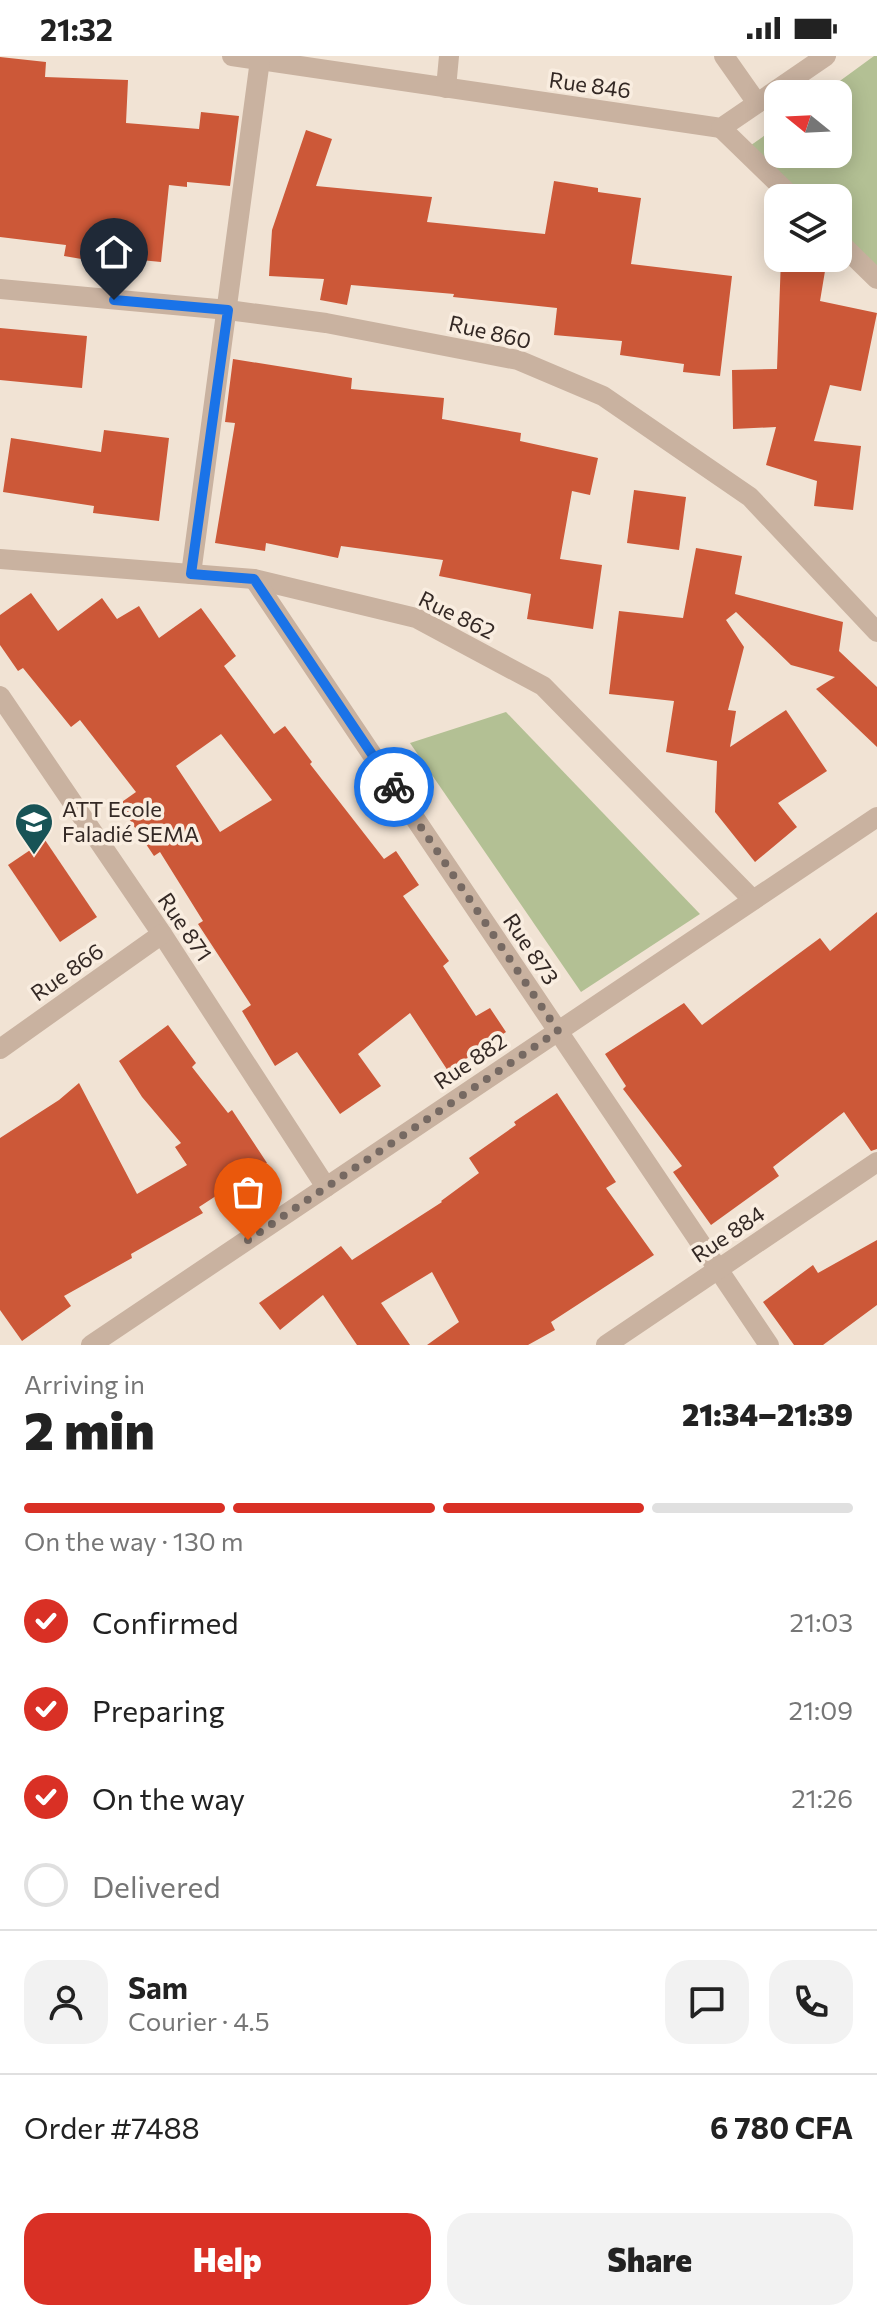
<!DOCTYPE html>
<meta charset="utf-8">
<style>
body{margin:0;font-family:Commissioner,sans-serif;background:#f2f2f2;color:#222;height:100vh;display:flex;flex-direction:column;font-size:30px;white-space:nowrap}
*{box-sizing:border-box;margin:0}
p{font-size:26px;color:#767676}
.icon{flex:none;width:44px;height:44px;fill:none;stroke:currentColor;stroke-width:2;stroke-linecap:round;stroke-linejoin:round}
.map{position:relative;height:1289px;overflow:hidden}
.side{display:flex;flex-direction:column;background:#fff;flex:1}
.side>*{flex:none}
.needle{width:52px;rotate:288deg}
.buttons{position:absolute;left:764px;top:24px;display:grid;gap:16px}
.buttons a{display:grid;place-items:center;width:88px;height:88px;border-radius:16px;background:#fff;box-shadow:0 4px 20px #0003;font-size:40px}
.pin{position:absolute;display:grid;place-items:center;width:68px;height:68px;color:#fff;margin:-82px -34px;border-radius:50% 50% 50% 0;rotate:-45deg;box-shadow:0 0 8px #0007}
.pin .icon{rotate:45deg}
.courier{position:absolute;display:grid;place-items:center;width:80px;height:80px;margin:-40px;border:6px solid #1a73e8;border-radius:50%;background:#fff;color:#222;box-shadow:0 2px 10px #0007}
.summary em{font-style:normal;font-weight:800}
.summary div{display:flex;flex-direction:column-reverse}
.summary{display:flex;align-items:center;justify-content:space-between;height:136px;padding:0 24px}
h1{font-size:52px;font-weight:800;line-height:60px}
.bar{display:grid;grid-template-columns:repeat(4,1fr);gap:12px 8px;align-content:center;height:96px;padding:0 24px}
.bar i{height:10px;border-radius:6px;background:#e0e0e0}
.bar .selected{background:#d93025}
.bar p{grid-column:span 4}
.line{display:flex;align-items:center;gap:20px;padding:0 24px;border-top:2px solid #e0e0e0}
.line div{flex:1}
.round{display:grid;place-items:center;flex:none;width:84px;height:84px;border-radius:24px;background:#f2f2f2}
ol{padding:0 24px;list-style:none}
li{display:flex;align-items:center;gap:24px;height:88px}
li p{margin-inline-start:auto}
li .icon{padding:8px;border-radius:50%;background:#d93025;color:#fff;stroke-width:4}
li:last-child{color:#767676}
li i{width:44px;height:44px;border:4px solid #e0e0e0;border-radius:50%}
.cta{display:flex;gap:16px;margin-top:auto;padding:16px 24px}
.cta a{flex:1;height:92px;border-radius:24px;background:#d93025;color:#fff;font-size:32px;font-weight:800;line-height:92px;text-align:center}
.cta a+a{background:#f2f2f2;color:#222}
.status{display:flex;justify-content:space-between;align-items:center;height:56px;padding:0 40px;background:#fff;direction:ltr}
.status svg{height:22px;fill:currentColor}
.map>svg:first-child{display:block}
</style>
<div class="status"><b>21:32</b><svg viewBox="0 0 49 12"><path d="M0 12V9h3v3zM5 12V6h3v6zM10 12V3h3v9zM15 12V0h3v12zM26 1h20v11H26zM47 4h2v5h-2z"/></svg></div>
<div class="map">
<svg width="877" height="1289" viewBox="0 0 877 1289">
<rect width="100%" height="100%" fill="#f1e3d4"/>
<g fill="#b3c094">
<polygon points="874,0 877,0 877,223 838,185 838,142 793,142 744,94 778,70 778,98 838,98 838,38 822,38"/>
<polygon points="506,656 700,858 581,936 410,687"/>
</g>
<g fill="#cc5838" fill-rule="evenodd">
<polygon points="0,1 46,6 45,21 128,24 126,67 199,73 201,56 239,60 230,130 187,126 187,131 169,129 161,206 100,200 99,206 64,200 66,189 0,181"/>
<polygon points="306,74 332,83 316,130 432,141 427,166 545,178 554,125 598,132 598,136 641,142 631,208 732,220 720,320 683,316 684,308 620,299 622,285 554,279 557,252 453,241 454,238 351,229 347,249 320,244 324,223 269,220 272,174"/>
<polygon points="781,202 826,209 820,245 877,257 861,335 830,329 814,385 861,390 853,454 814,450 817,425 766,409 776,371 733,373 732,314 777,313"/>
<polygon points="0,272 87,280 82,332 0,324"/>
<polygon points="233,303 352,322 351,333 444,342 442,363 521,377 520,385 598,402 590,439 572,435 560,503 602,509 593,573 527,563 531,538 439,520 443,504 341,490 338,502 266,487 265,495 215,487 235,367 225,366"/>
<polygon points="104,374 169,382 159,465 93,457 94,450 3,436 11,382 101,396"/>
<polygon points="634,434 686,441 679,494 627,487"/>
<polygon points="696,492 742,500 735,538 843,566 839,595 877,631 877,691 816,633 835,621 791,609 736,556 726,564 744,591 728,654 736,655 730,691 786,654 827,715 778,747 797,771 755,806 715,756 717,705 666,696 674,645 609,638 619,555 683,562"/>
<path d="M 31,537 L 58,575 L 102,542 L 117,563 L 139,550 L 159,582 L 201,552 L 236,600 L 224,610 L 274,678 L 285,670 L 312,706 L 310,708 L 384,803 L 396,795 L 419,829 L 403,840 L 449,905 L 443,910 L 476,960 L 490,952 L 506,976 L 448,1015 L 410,957 L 358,998 L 381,1030 L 340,1058 L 297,996 L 275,1010 L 242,955 L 251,949 L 198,868 L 203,865 L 160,796 L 154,800 L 119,748 L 136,736 L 80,664 L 71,671 L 23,612 L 18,615 L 0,589 L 0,559 ZM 221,678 L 272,744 L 220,776 L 176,710 Z"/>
<polygon points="45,784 97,861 60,886 8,809"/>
<polygon points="877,856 877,1093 871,1095 844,1056 773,1111 779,1120 711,1169 673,1116 682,1110 623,1033 626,1030 605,998 684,947 702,969 820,882 830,895"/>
<polygon points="168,969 196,1007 192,1011 228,1057 232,1054 267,1107 199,1151 203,1157 131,1198 132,1202 64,1240 71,1250 22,1285 0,1254 0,1082 59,1044 79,1027 137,1138 187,1109 175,1091 181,1087 142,1041 119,1005"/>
<polygon points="557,1037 616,1126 606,1132 654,1199 551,1266 555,1274 528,1289 427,1289 459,1266 432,1216 381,1247 410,1289 357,1289 323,1239 280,1274 259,1247 341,1190 352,1204 442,1146 441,1145 479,1117 469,1102 516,1069 514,1066"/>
<polygon points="877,1184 877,1249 823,1289 794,1289 763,1246 813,1209 818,1217"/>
</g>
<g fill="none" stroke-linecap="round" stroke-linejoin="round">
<g stroke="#c9b2a0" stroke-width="20">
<polyline points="232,0 721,72 826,0"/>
<polyline points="724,0 757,47"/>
<polyline points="446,32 449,0"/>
<polyline points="721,72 793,142"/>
<polyline points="838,185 877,223"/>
<polyline points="0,233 228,254 326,267 518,304 603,340 750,441 877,576"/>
<polyline points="0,503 254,523 416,562 543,630 753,844"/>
<polyline points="191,518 260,4"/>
<polyline points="254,523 769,1289"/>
<polyline points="0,640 162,878 326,1131"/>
<polyline points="0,993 162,878"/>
<polyline points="91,1289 877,761"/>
<polyline points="606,1289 877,1106"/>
</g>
</g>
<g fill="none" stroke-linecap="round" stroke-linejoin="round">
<polyline stroke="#766962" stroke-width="8" stroke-dasharray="0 14.4" points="248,1184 558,975 394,731"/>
<polyline stroke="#1a73e8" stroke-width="10" points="114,244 228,254 191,518 254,523 394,731"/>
</g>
<defs>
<g id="school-pin" transform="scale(2)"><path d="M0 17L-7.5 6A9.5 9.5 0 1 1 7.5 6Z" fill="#185356" stroke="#f9ede0"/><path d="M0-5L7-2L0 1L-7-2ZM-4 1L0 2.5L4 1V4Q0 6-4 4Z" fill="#fff"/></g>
</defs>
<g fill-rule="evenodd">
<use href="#school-pin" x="34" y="766"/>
</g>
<g text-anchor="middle" stroke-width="7" stroke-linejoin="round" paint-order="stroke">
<g font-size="22" fill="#332824" stroke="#f9ede0">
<text transform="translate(590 29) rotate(8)" y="8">Rue 846</text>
<text transform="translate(490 276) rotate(13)" y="8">Rue 860</text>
<text transform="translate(457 559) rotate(26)" y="8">Rue 862</text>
<text transform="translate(185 871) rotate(56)" y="8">Rue 871</text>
<text transform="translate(531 893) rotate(56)" y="8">Rue 873</text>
<text transform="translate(67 916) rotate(-35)" y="8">Rue 866</text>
<text transform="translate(470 1005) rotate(-34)" y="8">Rue 882</text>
<text transform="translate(728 1178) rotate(-34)" y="8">Rue 884</text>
</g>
<g font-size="22" fill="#332824" stroke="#f9ede0" text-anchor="start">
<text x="62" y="761">ATT Ecole<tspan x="62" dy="25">Faladié SEMA</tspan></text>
</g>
</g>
</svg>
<div class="buttons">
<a><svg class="needle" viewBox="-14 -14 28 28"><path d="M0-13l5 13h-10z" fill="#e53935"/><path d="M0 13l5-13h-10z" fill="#767676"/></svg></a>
<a><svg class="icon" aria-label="layers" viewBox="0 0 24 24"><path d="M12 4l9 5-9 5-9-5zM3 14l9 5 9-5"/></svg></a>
</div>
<div class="pin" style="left:248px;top:1184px;background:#ea580c"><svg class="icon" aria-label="bag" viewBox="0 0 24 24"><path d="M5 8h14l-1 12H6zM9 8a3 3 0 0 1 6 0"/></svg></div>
<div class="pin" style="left:114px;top:244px;background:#1f2937"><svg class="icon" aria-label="home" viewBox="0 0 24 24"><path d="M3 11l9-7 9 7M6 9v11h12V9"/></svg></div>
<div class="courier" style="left:394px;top:731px"><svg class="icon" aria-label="bike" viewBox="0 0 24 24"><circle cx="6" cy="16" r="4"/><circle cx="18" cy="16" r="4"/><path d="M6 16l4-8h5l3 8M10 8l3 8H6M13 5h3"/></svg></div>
</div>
<section class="side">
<div class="summary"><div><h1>2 min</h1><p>Arriving in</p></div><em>21:34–21:39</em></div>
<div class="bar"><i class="selected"></i><i class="selected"></i><i class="selected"></i><i></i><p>On the way · 130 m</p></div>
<ol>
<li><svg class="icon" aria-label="check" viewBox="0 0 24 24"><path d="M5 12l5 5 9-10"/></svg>Confirmed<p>21:03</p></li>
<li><svg class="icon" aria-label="check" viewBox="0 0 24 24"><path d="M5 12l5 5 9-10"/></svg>Preparing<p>21:09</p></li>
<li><svg class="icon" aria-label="check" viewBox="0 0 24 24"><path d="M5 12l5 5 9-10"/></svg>On the way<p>21:26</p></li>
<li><i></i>Delivered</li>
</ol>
<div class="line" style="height:144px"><a class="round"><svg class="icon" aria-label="person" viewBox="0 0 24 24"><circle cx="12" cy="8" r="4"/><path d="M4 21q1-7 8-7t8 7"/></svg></a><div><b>Sam</b><p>Courier · 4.5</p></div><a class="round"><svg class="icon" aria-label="chat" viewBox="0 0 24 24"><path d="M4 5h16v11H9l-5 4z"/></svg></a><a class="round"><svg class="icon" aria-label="phone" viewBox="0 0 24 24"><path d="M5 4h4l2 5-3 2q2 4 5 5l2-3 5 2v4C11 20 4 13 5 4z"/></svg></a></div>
<div class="line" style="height:104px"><div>Order #7488</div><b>6 780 CFA</b></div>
<div class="cta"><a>Help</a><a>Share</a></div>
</section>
